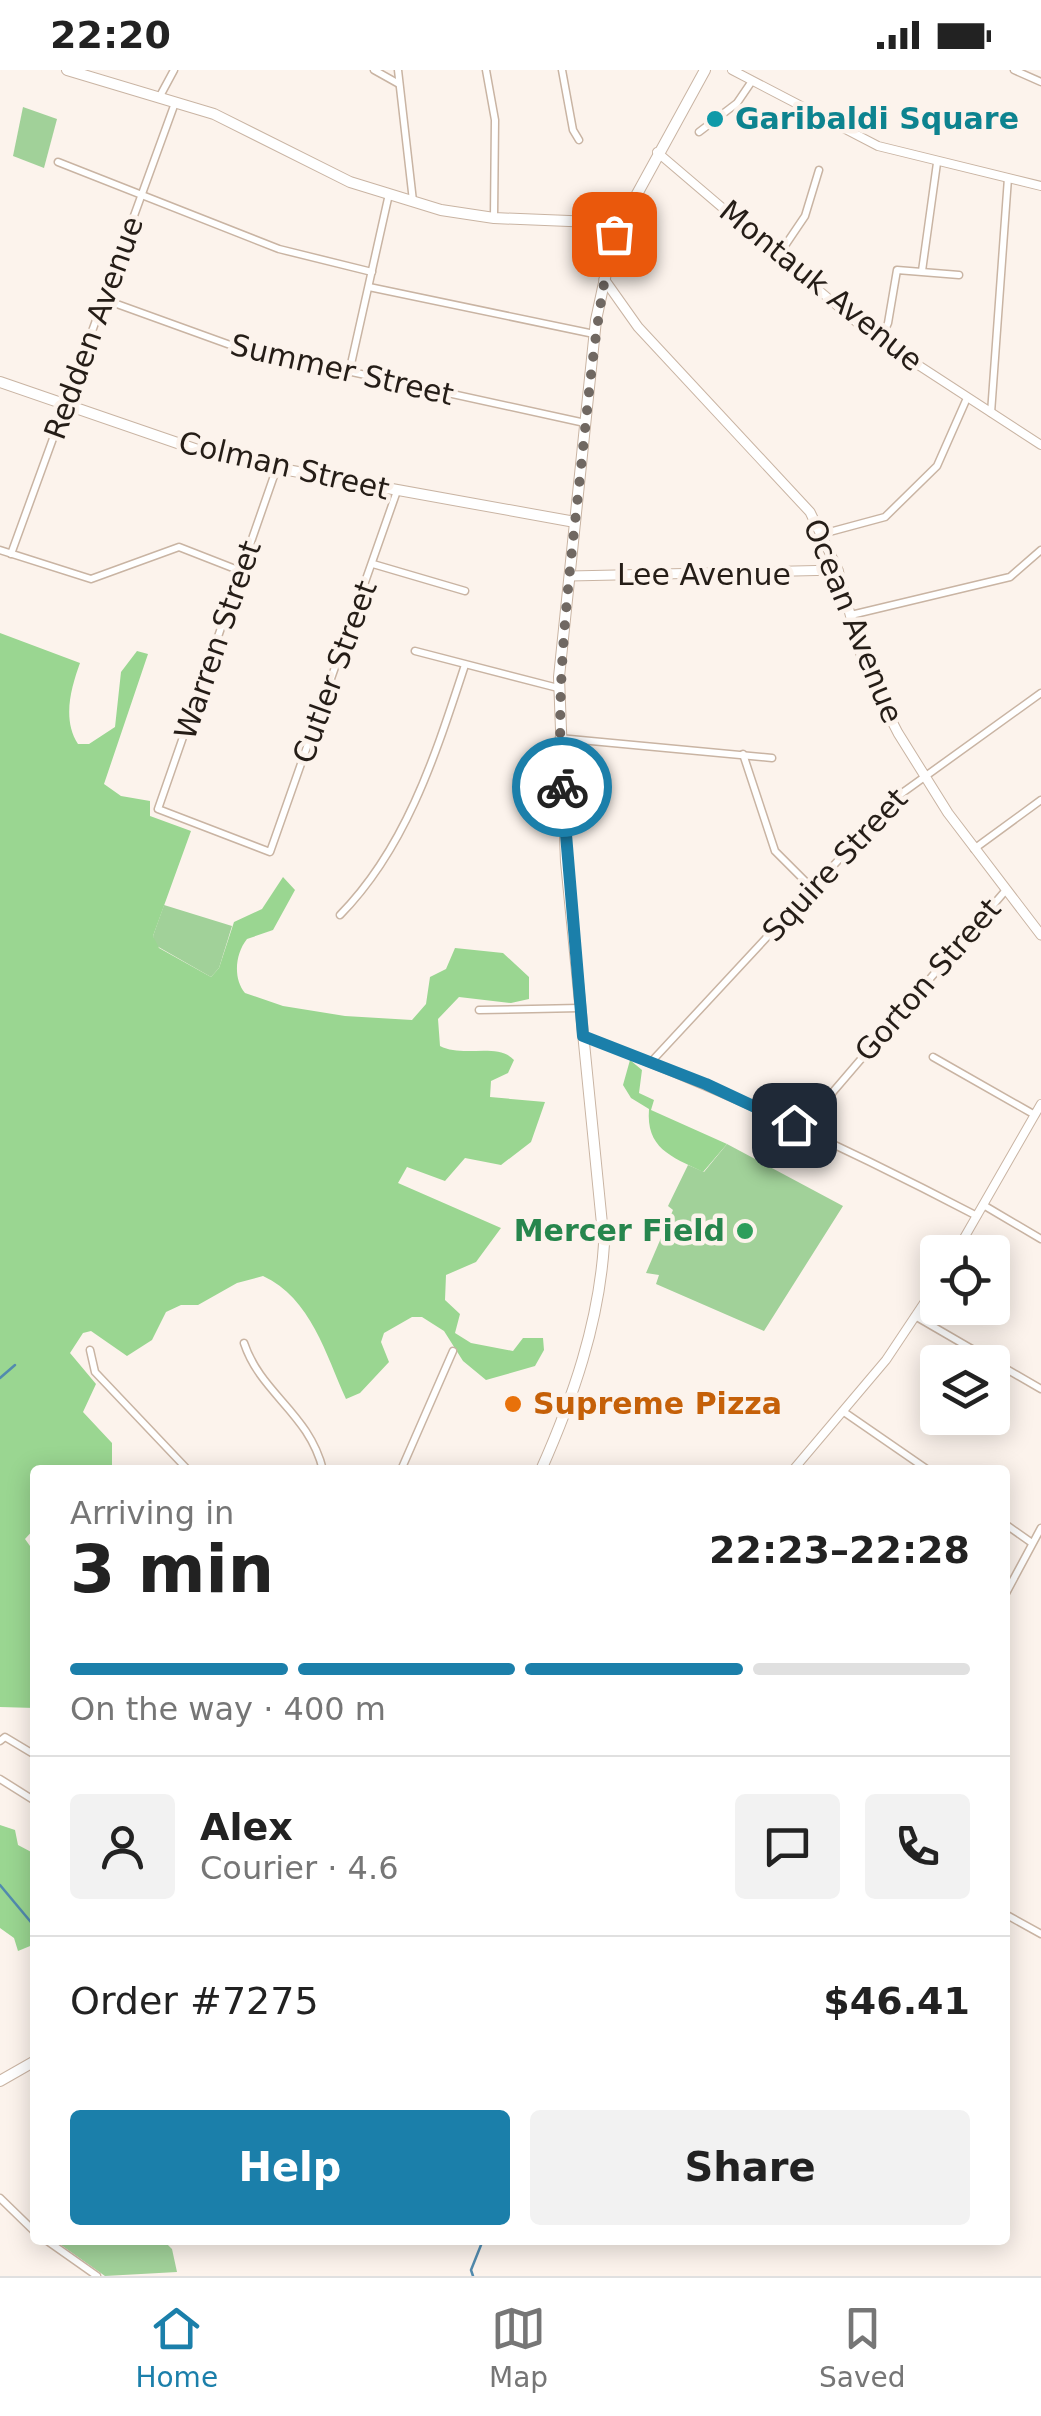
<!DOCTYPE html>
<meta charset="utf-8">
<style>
body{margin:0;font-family:"DejaVu Sans",sans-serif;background:#f2f2f2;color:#222;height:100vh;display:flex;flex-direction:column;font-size:38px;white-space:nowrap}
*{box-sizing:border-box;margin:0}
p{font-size:32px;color:#767676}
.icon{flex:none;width:55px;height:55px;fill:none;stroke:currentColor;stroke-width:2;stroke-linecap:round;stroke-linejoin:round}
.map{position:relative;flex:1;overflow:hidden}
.details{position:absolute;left:30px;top:1395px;width:980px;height:780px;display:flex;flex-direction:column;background:#fff;border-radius:10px;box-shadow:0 5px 25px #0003}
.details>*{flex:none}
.fabs{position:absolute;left:920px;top:1165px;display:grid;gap:20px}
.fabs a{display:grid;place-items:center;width:90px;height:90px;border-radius:10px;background:#fff;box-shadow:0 5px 25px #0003;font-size:50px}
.pin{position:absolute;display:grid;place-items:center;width:85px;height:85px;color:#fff;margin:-42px;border-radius:20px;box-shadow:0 5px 15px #0006}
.courier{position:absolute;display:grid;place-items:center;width:100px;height:100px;margin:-50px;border:8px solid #1b7faa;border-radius:50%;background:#fff;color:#222;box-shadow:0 2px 12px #0007}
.summary em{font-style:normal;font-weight:700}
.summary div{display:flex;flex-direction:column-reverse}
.summary{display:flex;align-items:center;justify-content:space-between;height:170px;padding:0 40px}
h1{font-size:65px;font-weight:700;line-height:75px}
.bar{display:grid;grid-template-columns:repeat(4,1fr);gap:15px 10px;align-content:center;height:120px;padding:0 40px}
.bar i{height:12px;border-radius:8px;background:#e0e0e0}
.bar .on{background:#1b7faa}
.bar p{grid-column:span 4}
.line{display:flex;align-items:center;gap:25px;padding:0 40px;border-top:2px solid #e0e0e0}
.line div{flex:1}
.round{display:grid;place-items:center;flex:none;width:105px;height:105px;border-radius:10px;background:#f2f2f2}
.action{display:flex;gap:20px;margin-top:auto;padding:20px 40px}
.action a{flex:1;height:115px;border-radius:10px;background:#1b7faa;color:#fff;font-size:40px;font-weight:700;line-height:115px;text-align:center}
.action a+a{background:#f2f2f2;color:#222}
.status{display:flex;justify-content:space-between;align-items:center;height:70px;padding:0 50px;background:#fff;direction:ltr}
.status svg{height:28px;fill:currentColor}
.menu{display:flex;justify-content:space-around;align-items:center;height:140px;border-top:2px solid #e0e0e0;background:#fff;font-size:28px;color:#767676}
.menu a{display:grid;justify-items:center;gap:5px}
.menu .on{color:#1b7faa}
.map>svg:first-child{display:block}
</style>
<div class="status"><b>22:20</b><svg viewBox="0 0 49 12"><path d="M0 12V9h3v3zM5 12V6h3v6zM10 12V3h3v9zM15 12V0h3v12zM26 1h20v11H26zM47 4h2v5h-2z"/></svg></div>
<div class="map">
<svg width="1041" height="2206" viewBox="0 0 1041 2206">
<rect width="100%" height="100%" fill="#fcf3ec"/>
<g fill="#a1d199">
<polygon points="23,37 57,49 44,98 13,86"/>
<polygon points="164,835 232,856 219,898 211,907 155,875 153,866"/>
<polygon points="727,1074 843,1136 764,1261 656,1214 659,1205 646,1203 673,1140 668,1136 688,1095 704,1102"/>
<polygon points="54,2170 140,2170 149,2175 163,2170 172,2179 177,2202 105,2206"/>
</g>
<g fill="#9ad691">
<path d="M 0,563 L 80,593 C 71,618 62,649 78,674 L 89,674 L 115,657 L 121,602 L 137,581 L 148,584 L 104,714 L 121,726 L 150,731 L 150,746 L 191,761 L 153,866 L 159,878 L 211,907 L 219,898 L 234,852 L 262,839 L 283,807 L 295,820 L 273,860 L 247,869 C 235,884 233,909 245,923 L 283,936 L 345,946 L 412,950 L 426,934 L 430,907 L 446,899 L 455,878 L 503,883 L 529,907 L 529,929 L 511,933 L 459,927 L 438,949 L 440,976 C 463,988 498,972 514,990 L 508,1003 L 491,1011 L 490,1027 L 545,1032 L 531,1072 L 501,1095 L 465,1088 L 445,1111 L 407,1097 L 398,1113 L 501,1158 L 476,1192 L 446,1205 L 445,1230 L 460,1244 L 455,1263 L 471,1273 L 513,1281 L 523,1268 L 543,1268 L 544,1280 L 535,1296 L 486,1310 L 463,1291 L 444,1261 L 422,1247 L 412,1247 L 384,1263 L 381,1272 L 389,1292 L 360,1323 L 346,1329 C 326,1285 311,1228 263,1206 L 237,1213 L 198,1235 L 181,1235 L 166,1242 L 152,1270 L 127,1286 L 91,1261 L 83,1263 L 70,1283 L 96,1314 L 83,1342 L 112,1373 L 112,1400 L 35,1400 L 35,1458 L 25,1469 L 35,1483 L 35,1638 L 0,1637 Z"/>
<path d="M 630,990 L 642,1000 L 639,1023 L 654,1030 L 651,1040 L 727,1074 L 703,1102 C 670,1086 646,1078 649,1039 L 631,1028 L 623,1015 Z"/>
<polygon points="0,1755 15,1760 18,1775 35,1784 35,1874 18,1881 14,1868 0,1858"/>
</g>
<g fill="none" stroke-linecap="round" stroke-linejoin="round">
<g stroke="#528bae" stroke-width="2.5">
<polyline points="0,1308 15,1295"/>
<polyline points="0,1815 35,1857"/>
<polyline points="473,2206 471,2200 483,2170"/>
</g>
<g stroke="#c9b4a3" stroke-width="9">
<g id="minor">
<polyline points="374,0 399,14"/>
<polyline points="398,0 413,131"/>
<polyline points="486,0 495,50 494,147"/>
<polyline points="562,0 573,60 579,70"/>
<polyline points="1014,0 1041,12"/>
<polyline points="160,26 174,0"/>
<polyline points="699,62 737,33 752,11"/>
<polyline points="58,92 279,179 372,202"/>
<polyline points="778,186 805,146 819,100"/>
<polyline points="922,201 937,93"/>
<polyline points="369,217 594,264"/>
<polyline points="103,229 233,276 585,353"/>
<polyline points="880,271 888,253 897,200 959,205"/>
<polyline points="349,303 389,124"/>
<polyline points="991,343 1008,108"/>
<polyline points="276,400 158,739 270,782 397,421"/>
<polyline points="822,464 885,447 937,396 967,328"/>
<polyline points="0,480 91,509 179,477 243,502"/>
<polyline points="11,484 175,33"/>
<polyline points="373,494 465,521"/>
<polyline points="851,545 1010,507 1041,480"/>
<polyline points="415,581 558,618"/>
<polyline points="559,668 772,688"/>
<polyline points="743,684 775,781 812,818"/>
<polyline points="974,779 1041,730"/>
<path d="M 340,845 C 407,777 436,683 465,595"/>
<polyline points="479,940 580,938"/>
<path d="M 584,967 C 720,1019 849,1079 977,1146"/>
<polyline points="933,987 1035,1045"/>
<polyline points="651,992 898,726 1041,623"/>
<polyline points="772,1093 1006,820"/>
<polyline points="985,1136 1041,1169"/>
<polyline points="915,1246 1041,1319"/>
<path d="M 244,1273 C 261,1324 309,1343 323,1400"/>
<polyline points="90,1280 95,1302 188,1400"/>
<polyline points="844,1342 928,1400"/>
<polyline points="401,1400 453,1281"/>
<polyline points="1005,1454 1032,1473"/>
<polyline points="1005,1525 1041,1458"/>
<polyline points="0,1671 5,1667 35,1685"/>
<polyline points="0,1709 35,1731"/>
<polyline points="1005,1844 1041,1864"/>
<polyline points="0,2128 35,2162"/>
<polyline points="46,2170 97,2206"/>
</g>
</g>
<g stroke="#c9b4a3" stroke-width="10">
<g id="tertiary">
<polyline points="732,0 878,76 1041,116"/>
<polyline points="657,82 869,263 1041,375"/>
<polyline points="956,1182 1041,1034"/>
<polyline points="793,1400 886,1290 938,1212"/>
</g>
</g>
<g stroke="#c9b4a3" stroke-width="11">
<g id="secondary">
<polyline points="604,209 638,257 810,442 838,500 865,599 898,663 948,743 1041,865"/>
<polyline points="570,506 838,500"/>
</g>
</g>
<g stroke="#c9b4a3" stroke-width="12">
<g id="primary">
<polyline points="67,0 214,44 350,112 441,140 494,148 618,153"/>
<polyline points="0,312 221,388 575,452"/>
<path d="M 541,1400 C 573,1328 599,1253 604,1174 L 566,792 L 559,607 L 596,250 L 614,166 L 705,0"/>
<polyline points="0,2011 35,1991"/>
</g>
</g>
<use href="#minor" stroke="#fff" stroke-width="6"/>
<use href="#tertiary" stroke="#fff" stroke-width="8"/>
<use href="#secondary" stroke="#fff" stroke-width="9"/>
<use href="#primary" stroke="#fff" stroke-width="10"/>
</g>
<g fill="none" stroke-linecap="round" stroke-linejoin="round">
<path stroke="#706862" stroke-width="10" stroke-dasharray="0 18" d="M 562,717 C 556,624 566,535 576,443 C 587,349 593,256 614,164"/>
<polyline stroke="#1b7faa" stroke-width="12" points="562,717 583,966 706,1014 794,1055"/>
</g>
<circle fill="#0f9aa8" stroke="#fcf3ec" stroke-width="4" cx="715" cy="49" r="10"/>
<circle fill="#2e9e5b" stroke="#fcf3ec" stroke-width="4" cx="745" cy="1161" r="10"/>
<circle fill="#e8710a" stroke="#fcf3ec" stroke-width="4" cx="513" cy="1334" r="10"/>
<g text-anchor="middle" stroke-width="9" stroke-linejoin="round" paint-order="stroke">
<g font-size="30" font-weight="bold" fill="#0d838f" stroke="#fcf3ec" text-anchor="start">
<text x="735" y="59">Garibaldi Square</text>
</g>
<g font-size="30" fill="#251d17" stroke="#fcf3ec">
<text transform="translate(821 216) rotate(39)" y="10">Montauk Avenue</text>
<text transform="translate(94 258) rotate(-70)" y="10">Redden Avenue</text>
<text transform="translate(342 300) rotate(13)" y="10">Summer Street</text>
<text transform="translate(284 396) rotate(13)" y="10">Colman Street</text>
<text x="704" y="515">Lee Avenue</text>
<text transform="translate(853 551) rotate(68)" y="10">Ocean Avenue</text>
<text transform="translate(218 570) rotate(-71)" y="10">Warren Street</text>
<text transform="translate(335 602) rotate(-70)" y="10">Cutler Street</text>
<text transform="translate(835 795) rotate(-47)" y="10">Squire Street</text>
<text transform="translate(928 910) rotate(-49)" y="10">Gorton Street</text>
</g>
<g font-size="30" font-weight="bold" fill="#27864d" stroke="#fcf3ec" text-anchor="end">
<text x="725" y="1171">Mercer Field</text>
</g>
<g font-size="30" font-weight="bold" fill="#c56008" stroke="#fcf3ec" text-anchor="start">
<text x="533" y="1344">Supreme Pizza</text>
</g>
</g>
</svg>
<div class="fabs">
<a><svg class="icon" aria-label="locate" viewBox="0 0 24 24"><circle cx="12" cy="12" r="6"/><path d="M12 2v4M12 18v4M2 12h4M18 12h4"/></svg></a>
<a><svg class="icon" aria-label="layers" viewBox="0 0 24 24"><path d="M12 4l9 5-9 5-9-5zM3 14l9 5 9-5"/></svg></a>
</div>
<div class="pin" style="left:614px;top:164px;background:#ea580c"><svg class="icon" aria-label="bag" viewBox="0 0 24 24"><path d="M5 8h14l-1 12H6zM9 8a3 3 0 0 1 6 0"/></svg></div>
<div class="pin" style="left:794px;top:1055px;background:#1f2937"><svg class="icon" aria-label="home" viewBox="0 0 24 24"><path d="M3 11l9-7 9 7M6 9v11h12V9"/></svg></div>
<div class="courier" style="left:562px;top:717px"><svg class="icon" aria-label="bike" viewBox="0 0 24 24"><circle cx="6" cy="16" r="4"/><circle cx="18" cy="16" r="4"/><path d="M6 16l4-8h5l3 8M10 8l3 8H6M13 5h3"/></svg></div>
<section class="details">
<div class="summary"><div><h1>3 min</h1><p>Arriving in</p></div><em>22:23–22:28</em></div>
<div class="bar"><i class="on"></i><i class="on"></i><i class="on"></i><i></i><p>On the way · 400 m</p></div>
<div class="line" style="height:180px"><a class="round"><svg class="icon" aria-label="person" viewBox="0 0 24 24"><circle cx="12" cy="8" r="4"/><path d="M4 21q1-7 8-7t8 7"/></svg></a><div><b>Alex</b><p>Courier · 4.6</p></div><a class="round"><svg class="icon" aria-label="chat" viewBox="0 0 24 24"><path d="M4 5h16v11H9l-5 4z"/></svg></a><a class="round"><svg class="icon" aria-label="phone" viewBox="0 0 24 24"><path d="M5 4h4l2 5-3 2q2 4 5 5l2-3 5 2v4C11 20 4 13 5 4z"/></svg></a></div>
<div class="line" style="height:130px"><div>Order #7275</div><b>$46.41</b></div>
<div class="action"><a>Help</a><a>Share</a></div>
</section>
</div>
<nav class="menu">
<a class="on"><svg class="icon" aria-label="home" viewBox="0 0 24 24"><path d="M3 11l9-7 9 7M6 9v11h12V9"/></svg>Home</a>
<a><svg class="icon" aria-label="map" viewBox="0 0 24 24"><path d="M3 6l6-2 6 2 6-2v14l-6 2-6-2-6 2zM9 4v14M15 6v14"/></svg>Map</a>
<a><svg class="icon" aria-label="saved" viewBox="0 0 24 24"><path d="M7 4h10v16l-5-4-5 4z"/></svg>Saved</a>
</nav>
